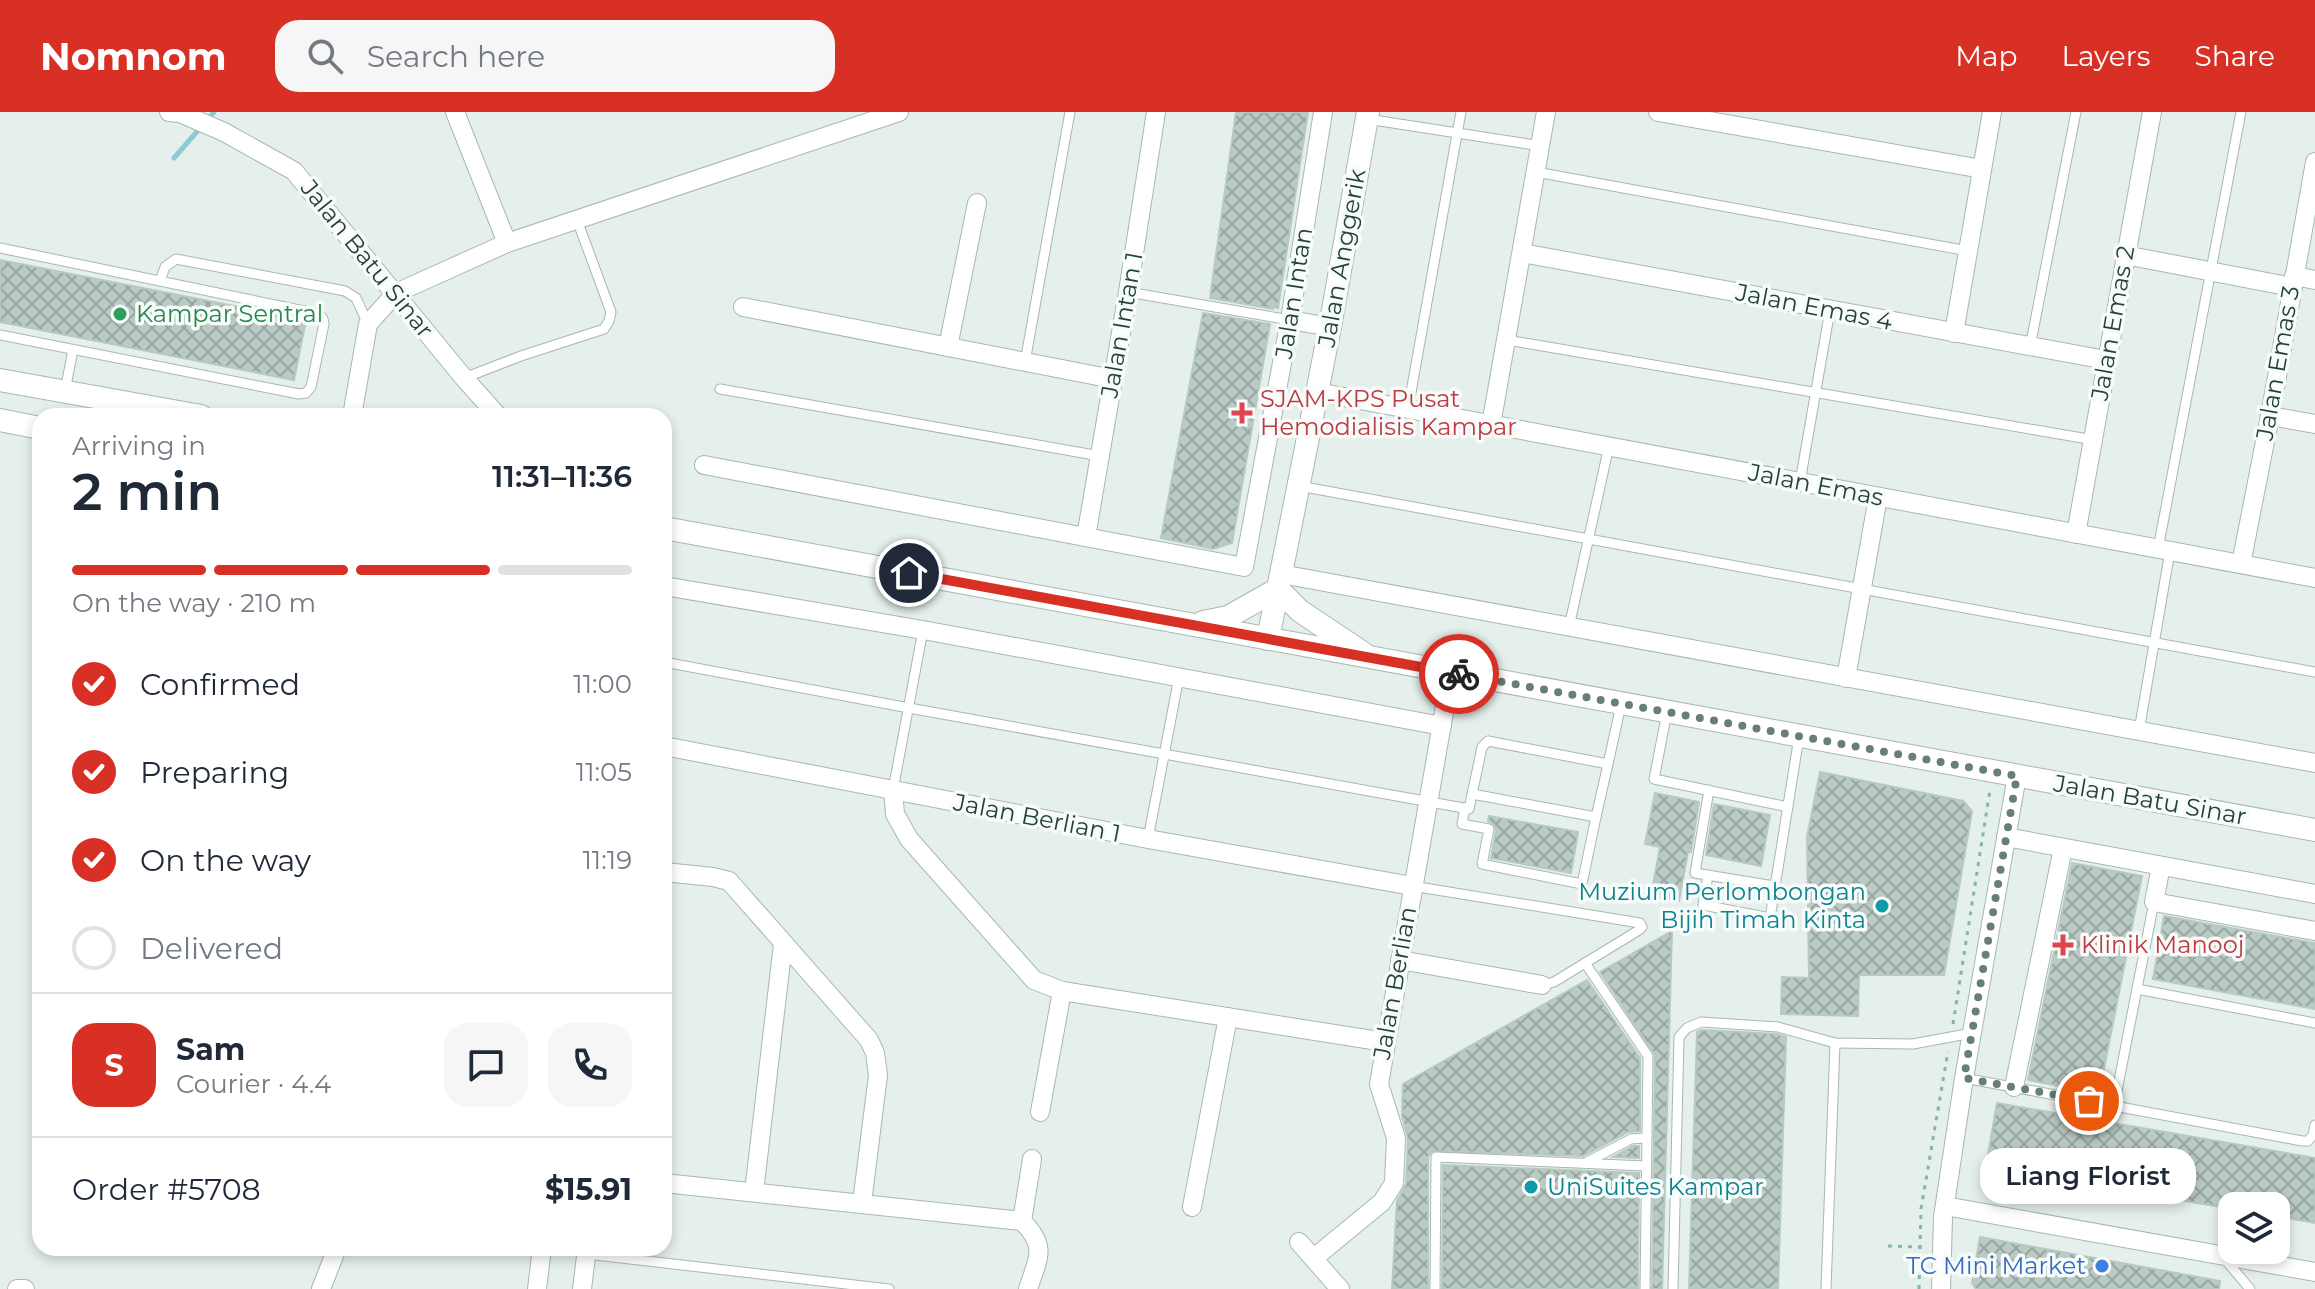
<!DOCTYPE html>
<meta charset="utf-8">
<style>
body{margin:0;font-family:Montserrat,sans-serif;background:#f6f6f7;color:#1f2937;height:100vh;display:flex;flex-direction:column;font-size:30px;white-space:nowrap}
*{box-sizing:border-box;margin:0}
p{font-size:26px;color:#747a83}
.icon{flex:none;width:44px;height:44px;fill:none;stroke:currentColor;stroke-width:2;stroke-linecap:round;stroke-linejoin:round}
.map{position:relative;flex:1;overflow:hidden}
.side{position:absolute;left:32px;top:296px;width:640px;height:848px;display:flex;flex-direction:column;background:#fff;border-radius:24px;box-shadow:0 4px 12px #0003}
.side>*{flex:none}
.controls{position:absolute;left:2218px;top:1080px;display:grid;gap:16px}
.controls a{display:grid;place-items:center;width:72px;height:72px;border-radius:16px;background:#fff;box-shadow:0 4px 12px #0003;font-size:40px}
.pin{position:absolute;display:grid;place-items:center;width:68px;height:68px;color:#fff;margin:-34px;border:4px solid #fff;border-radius:50%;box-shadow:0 2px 8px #0007}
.courier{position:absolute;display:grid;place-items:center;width:80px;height:80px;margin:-40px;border:6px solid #d93025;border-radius:50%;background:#fff;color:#222;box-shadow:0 2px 10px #0007}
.bubble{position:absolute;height:56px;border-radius:24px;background:#fff;box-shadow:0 4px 12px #0003;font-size:26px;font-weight:600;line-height:56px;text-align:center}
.headline em{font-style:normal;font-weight:600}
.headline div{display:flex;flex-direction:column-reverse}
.headline{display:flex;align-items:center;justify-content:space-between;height:136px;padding:0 40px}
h1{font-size:52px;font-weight:600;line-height:60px}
.bar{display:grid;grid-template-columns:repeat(4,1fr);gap:12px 8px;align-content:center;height:96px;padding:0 40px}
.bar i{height:10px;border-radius:6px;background:#e0e1e3}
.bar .active{background:#d93025}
.bar p{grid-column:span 4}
.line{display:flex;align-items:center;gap:20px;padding:0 40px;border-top:2px solid #e0e1e3}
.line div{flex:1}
.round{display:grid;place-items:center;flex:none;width:84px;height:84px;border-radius:24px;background:#f6f6f7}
ol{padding:0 40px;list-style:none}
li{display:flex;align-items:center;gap:24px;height:88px}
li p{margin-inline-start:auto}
li .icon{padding:8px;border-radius:50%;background:#d93025;color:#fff;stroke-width:4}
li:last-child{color:#747a83}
li i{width:44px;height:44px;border:4px solid #e0e1e3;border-radius:50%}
header{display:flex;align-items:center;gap:48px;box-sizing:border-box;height:112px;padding:0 40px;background:#d93025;color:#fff}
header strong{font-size:38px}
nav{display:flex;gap:44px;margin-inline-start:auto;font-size:28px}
.search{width:560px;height:72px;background:#f6f6f7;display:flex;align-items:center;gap:20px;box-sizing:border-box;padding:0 28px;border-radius:24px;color:#747a83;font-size:30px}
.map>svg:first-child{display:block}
</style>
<header>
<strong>Nomnom</strong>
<div class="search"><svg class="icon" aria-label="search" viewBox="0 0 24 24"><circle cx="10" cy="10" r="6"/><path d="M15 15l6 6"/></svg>Search here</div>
<nav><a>Map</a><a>Layers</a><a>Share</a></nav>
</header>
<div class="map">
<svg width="2315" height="1177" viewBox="0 0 2315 1177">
<defs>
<pattern id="building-cross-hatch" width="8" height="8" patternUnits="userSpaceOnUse" patternTransform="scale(2)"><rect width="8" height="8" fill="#bacac4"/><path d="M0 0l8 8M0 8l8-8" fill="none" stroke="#97a6a0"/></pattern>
</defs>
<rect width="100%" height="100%" fill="#e5efeb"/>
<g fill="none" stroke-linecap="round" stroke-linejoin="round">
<polyline stroke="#8bccd7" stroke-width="5" points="174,46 214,0"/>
</g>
<g fill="url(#building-cross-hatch)" stroke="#b7cac2" stroke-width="2">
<polygon points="1236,0 1308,0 1278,196 1274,195 1273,197 1210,186"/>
<polygon points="0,148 306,208 294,268 0,210"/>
<polygon points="1203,201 1270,212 1232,431 1213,437 1161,426"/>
<polygon points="1820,660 1963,689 1972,699 1944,863 1859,863 1858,904 1781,902 1782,865 1809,866 1807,725"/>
<polygon points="1655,681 1699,690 1691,740 1688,740 1679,789 1651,784 1660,735 1645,732"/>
<polygon points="1714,692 1770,703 1761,754 1706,743"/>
<polygon points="1489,704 1578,720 1571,761 1491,746 1496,718 1494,712 1488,709"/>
<polygon points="2072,751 2142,764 2099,982 2028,968"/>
<polygon points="2164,804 2315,831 2315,897 2153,867"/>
<polygon points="1672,819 1662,1177 1652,1177 1655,943 1600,860"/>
<polygon points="1587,868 1640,946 1640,1019 1628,1020 1583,1044 1432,1039 1428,1045 1428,1177 1392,1177 1397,1089 1406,1072 1408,1027 1402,1004 1403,972"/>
<polygon points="1701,918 1777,922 1786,925 1778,1177 1689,1177 1697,920"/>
<polygon points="1997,991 2315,1046 2315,1111 2276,1104 2276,1094 2232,1094 2232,1097 1986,1054"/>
<polygon points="1633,1034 1639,1034 1639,1046 1613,1045"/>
<polygon points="1443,1053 1639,1061 1638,1177 1442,1177"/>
<polygon points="1980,1125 2220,1169 2219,1177 1976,1177 1972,1171"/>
</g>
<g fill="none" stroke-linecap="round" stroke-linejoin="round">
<g stroke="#a7b8b2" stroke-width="11">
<g id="service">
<polyline points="1367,7 1541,34"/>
<polyline points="1536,60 1968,139"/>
<polyline points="0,136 319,202 323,207 324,212 311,275 306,281 299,282 0,223"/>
<polyline points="160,169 165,155 176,147 345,179 356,186 368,212"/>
<polyline points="1128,180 1290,208"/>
<polyline points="1507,228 2094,328"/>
<polyline points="2030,235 2076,0"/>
<polyline points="1025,250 1070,0"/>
<polyline points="464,266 521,244 604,217 609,209 611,200 577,108"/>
<polyline points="720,277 1100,344"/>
<polyline points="65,279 73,238"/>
<polyline points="1408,297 1461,0"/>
<polyline points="1800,370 1830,198"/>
<polyline points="1299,374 2315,560"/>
<polyline points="2158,437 2241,0"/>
<polyline points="1569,515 1609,334"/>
<polyline points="664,550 909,596 1469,697 1482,635 1488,629 1608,652 1621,593"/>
<polyline points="1667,600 1654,667 1788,695"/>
<polyline points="2139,619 2170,439"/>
<polyline points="893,678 923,518"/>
<polyline points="1709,678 1695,761 1774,774"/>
<polyline points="1472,682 1596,705 1608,652"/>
<polyline points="1465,696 1462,712 1489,717 1482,752 1582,772 1596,705"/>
<polyline points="1148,727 1179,565"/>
<polyline points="1708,763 1703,793 1770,806 1799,625"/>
<polyline points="1412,774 1640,811 1642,815 1639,818 1554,870 1542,873"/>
<polyline points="1585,851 1648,944 1645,1177"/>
<polyline points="2137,877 2315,911"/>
<polyline points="1964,966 2302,1029 2308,1029 2313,1023 2315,1013"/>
<polyline points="2114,994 2154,790"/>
<polyline points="1587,1050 1631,1027 1646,1026"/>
<polyline points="587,1142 889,1177"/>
<polyline points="2224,1146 2250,1177"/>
<polyline points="1435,1177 1436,1045 1646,1054"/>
<polyline points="1673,1177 1679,925 1687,916 1701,910 1778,915 1835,931 1913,932 1972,921"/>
<polyline points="1826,1177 1835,931"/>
</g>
</g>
<g stroke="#a7b8b2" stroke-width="20">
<g id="minor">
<polyline points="169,0 180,1 224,20 294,59 464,266 498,304"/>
<polyline points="455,0 507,131"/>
<polyline points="1658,0 1982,57"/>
<polyline points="1522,141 2106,248"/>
<polyline points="2125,143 2292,175"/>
<polyline points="2294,164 2315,168"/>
<polyline points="743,195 1113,267"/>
<polyline points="1290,208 1330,215"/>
<polyline points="1954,221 1992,0"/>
<polyline points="948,235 977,91"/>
<polyline points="1317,280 2315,466"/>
<polyline points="352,304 368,212 396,181 507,131 899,0"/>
<polyline points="2270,304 2315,312"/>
<polyline points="1491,313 1546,0"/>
<polyline points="704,353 1244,455 1290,208 1323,0"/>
<polyline points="2076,422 2152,0"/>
<polyline points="1086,425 1128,180 1156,0"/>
<polyline points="2241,452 2270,304 2315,50"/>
<polyline points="1281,462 2315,651"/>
<polyline points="664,474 923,518 1442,614"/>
<polyline points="1846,566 1878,385"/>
<polyline points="664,634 1148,727 1412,774"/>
<polyline points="893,678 895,702 909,727 1034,868 1062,879 1385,930"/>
<polyline points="2006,725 2315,782"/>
<polyline points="2161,754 2154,790 2315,819"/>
<polyline points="664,760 713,765 729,769 869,928 875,941 878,963 862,1091"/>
<polyline points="1400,848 1542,873"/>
<polyline points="2014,975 2063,736"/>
<polyline points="1040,1000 1062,879"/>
<path d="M 664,1071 L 1022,1109 C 1048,1135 1038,1146 1028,1177"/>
<polyline points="754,1080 783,832"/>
<polyline points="1945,1094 2315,1160"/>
<polyline points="1192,1095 1228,905"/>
<polyline points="1022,1109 1032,1047"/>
<polyline points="1299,1130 1340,1177"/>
<polyline points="1314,1146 1382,1090 1394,1071 1396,1026 1379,972 1451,560"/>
<polyline points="17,1177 25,1177"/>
<polyline points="321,1177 337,1136"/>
<polyline points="537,1177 542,1136"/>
<polyline points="582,1177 587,1136"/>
<polyline points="1941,1177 1943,1105 1964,966 2017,664"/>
</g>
</g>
<g stroke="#a7b8b2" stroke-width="24">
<g id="tertiary">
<polyline points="0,268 201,304"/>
<polyline points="0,308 40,316"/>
<polyline points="664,416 2315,718"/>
<polyline points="1278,477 1300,499 1363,541"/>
<polyline points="1203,510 1228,505 1278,477"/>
<polyline points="1268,527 1330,215 1368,0"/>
</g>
</g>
<g stroke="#84b5a5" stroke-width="3" stroke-dasharray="4 6" stroke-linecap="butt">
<polyline points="1953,912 1990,678"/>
<polyline points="1888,1134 1920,1135"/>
<polyline points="1919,1177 1921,1097 1948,939"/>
</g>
<use href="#service" stroke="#fff" stroke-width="9"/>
<use href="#minor" stroke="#fff" stroke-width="18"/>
<use href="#tertiary" stroke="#fff" stroke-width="22"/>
</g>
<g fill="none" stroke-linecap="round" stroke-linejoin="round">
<polyline stroke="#677f78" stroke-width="8" stroke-dasharray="0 14.4" points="1459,562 2017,664 1964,966 2089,989"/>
<polyline stroke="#d93025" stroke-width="10" points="909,461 1459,562"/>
</g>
<circle fill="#2e9e5b" stroke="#f7fbf9" stroke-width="3" cx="120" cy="202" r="8"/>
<g fill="#e0444e" stroke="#f7fbf9" stroke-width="3">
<path d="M1238 289h8v8h8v8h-8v8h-8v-8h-8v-8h8z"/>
<path d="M2059 821h8v8h8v8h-8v8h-8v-8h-8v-8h8z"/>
</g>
<g fill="#0f9aa8" stroke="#f7fbf9" stroke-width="3">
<circle cx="1882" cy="794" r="8"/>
<circle cx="1531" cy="1075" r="8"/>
</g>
<circle fill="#3f7fe0" stroke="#f7fbf9" stroke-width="3" cx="2102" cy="1154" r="8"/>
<g text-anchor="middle" stroke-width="7" stroke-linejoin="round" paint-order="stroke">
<g font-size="24" fill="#23433a" stroke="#f7fbf9">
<text transform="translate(1342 146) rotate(-80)" y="8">Jalan Anggerik</text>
<text transform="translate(367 147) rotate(51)" y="8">Jalan Batu Sinar</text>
<text transform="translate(1294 181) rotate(-81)" y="8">Jalan Intan</text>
<text transform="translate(1814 195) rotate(11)" y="8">Jalan Emas 4</text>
<text transform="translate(2113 211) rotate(-80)" y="8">Jalan Emas 2</text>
<text transform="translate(1122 213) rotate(-80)" y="8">Jalan Intan 1</text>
<text transform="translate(2278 251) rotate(-80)" y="8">Jalan Emas 3</text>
<text transform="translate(1816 373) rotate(11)" y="8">Jalan Emas</text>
<text transform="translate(2150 688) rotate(10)" y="8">Jalan Batu Sinar</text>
<text transform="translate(1037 706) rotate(11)" y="8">Jalan Berlian 1</text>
<text transform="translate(1395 871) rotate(-80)" y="8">Jalan Berlian</text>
</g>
<g font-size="24" fill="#27864d" stroke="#f7fbf9" text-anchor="start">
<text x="136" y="210">Kampar Sentral</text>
</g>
<g font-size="24" fill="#be3a42" stroke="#f7fbf9" text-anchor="start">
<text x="1260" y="295">SJAM-KPS Pusat<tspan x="1260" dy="28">Hemodialisis Kampar</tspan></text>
<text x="2081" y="841">Klinik Manooj</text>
</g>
<g font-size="24" fill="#0d838f" stroke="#f7fbf9" text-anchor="end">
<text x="1866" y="788">Muzium Perlombongan<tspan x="1866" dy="28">Bijih Timah Kinta</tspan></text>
<text x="1547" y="1083" text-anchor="start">UniSuites Kampar</text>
</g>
<g font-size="24" fill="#366cbe" stroke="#f7fbf9" text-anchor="end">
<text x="2086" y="1162">TC Mini Market</text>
</g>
</g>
</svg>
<div class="controls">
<a><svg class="icon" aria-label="layers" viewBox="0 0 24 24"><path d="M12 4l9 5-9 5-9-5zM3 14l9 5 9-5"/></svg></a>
</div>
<div class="pin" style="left:2089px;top:989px;background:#ea580c"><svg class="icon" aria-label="bag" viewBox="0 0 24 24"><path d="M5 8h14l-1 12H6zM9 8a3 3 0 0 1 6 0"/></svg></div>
<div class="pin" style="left:909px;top:461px;background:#1f2937"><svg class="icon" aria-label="home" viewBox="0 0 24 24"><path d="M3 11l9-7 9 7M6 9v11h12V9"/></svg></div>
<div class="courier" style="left:1459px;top:562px"><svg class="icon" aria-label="bike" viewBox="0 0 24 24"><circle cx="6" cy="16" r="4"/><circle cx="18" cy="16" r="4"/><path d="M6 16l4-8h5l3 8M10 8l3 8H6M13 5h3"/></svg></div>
<div class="bubble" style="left:1980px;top:1036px;width:216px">Liang Florist</div>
<section class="side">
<div class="headline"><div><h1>2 min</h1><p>Arriving in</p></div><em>11:31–11:36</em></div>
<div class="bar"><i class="active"></i><i class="active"></i><i class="active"></i><i></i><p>On the way · 210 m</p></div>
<ol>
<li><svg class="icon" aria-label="check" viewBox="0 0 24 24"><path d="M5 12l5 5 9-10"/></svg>Confirmed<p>11:00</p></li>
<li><svg class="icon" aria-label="check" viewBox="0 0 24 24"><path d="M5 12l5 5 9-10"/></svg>Preparing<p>11:05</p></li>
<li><svg class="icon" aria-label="check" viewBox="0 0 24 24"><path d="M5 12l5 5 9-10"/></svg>On the way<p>11:19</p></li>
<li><i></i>Delivered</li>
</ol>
<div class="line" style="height:144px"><b class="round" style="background:#d93025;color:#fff">S</b><div><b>Sam</b><p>Courier · 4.4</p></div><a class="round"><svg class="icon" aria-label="chat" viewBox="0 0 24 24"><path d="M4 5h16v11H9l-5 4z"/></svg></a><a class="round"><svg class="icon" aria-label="phone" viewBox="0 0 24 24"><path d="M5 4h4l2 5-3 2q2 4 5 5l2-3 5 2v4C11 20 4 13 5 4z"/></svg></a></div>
<div class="line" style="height:104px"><div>Order #5708</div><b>$15.91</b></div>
</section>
</div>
